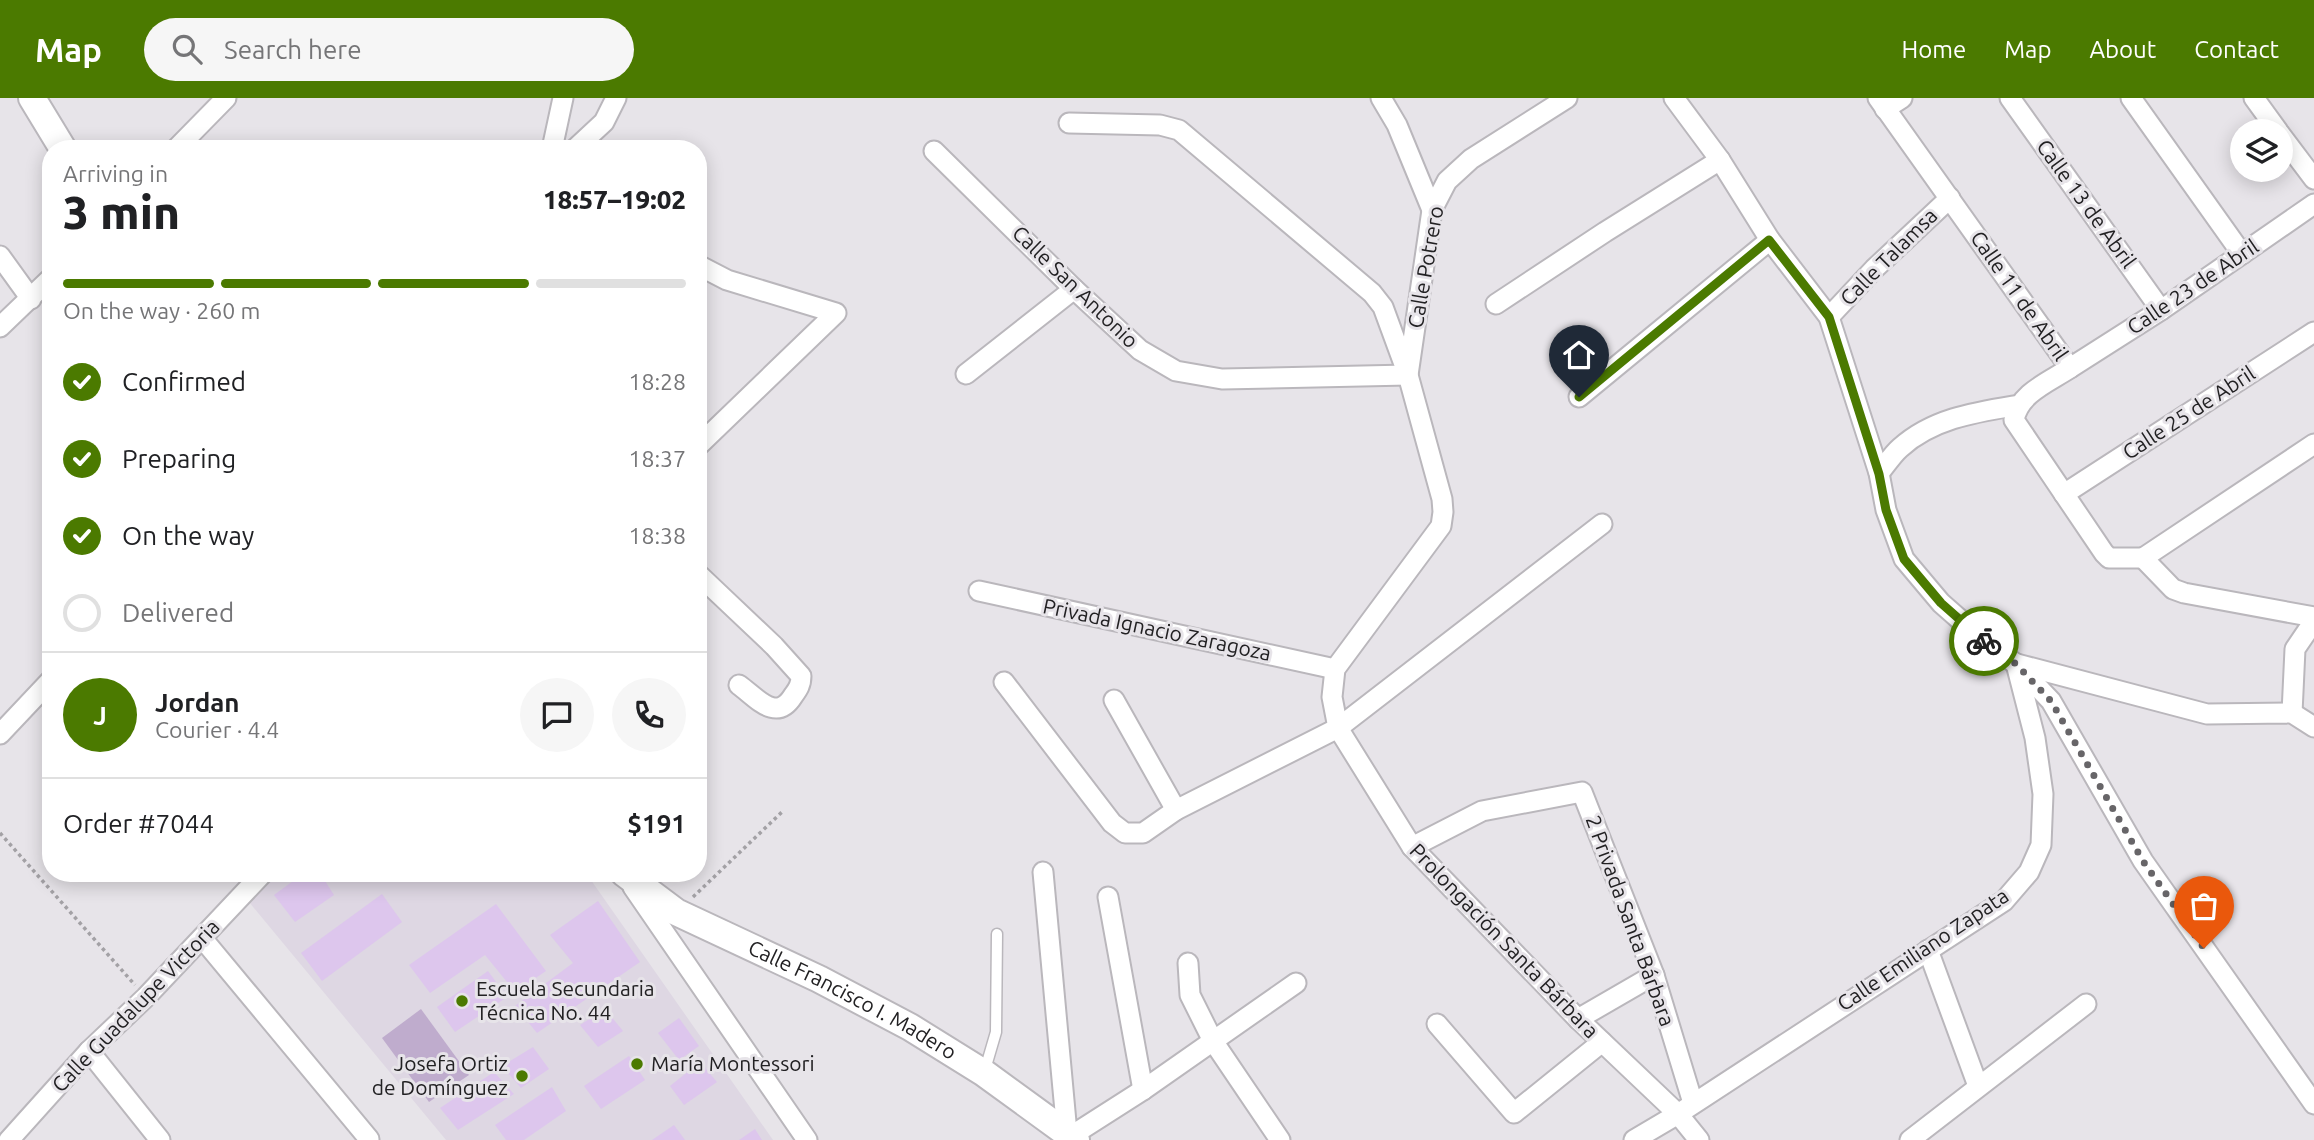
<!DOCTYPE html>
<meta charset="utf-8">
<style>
body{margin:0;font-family:Ubuntu,sans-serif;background:#f6f6f6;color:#202124;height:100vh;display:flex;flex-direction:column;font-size:26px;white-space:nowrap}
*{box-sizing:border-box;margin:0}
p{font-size:23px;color:#757577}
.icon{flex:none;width:38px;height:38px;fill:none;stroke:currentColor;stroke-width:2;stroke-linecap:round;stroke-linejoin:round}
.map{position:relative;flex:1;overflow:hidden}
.details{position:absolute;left:42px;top:42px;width:665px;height:742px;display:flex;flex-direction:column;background:#fff;border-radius:28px;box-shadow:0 4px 18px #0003}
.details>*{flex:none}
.controls{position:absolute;left:2230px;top:21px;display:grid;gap:14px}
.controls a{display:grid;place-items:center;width:63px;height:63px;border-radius:50%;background:#fff;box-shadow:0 4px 18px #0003;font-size:35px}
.pin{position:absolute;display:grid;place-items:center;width:60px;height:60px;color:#fff;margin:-72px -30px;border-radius:50% 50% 50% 0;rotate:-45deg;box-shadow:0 0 7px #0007}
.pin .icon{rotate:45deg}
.courier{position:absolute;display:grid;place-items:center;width:70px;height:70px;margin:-35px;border:5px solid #4b7a00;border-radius:50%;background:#fff;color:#222;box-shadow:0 2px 9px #0007}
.overview em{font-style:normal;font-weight:800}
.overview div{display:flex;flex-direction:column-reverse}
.overview{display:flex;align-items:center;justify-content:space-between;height:119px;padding:0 21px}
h1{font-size:46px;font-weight:800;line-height:52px}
.bar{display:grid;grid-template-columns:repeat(4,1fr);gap:10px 7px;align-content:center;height:84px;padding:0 21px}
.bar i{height:9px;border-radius:5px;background:#e0e0e0}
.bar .selected{background:#4b7a00}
.bar p{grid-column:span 4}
.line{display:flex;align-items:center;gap:18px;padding:0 21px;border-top:2px solid #e0e0e0}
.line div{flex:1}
.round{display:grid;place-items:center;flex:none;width:74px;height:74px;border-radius:37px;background:#f6f6f6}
ol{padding:0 21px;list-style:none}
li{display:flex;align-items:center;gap:21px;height:77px}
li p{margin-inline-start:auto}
li .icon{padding:7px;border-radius:50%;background:#4b7a00;color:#fff;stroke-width:4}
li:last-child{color:#757577}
li i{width:38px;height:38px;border:4px solid #e0e0e0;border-radius:50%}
header{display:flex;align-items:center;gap:42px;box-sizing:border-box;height:98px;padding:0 35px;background:#4b7a00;color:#fff}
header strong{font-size:33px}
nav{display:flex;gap:38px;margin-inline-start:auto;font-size:24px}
.search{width:490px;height:63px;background:#f6f6f6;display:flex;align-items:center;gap:18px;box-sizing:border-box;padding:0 24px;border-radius:38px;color:#757577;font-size:26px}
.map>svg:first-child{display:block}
</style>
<header>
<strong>Map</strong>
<div class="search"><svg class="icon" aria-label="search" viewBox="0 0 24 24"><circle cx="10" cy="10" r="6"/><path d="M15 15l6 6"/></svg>Search here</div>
<nav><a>Home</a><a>Map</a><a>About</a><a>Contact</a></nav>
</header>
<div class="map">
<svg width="2314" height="1042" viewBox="0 0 2314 1042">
<rect width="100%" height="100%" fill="#e7e4e9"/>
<polygon fill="#ded7e3" points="277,775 586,775 773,1042 446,1042 249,804"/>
<polygon fill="#bfaccd" points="421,911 469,977 429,1004 382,940"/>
<g fill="#ddc6ed">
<polygon points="304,775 320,775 334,797 295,824 274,797"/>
<polygon points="382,796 402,824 322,883 301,855"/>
<polygon points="598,803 640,864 537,935 515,908 573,865 550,837"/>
<polygon points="496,806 546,873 515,894 485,857 430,895 409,867"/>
<polygon points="488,873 507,899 455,934 437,909"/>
<polygon points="605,911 623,933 598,949 580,927"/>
<polygon points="679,920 699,948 679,962 658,935"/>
<polygon points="533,949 549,971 521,990 502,968"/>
<polygon points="629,958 645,982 601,1011 584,988"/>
<polygon points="700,964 717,984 684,1007 670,988"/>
<polygon points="494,974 514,996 458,1032 440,1010"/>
<polygon points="552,989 566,1013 524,1042 506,1042 495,1027"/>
<polygon points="674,1027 685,1042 652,1042"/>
<polygon points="755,1031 762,1042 739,1042"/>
</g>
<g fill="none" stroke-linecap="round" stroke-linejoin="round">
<g stroke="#bab7bc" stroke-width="13">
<polyline id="lane" points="984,975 996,934 997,836"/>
</g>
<g stroke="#bab7bc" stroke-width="23">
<g id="street">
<polyline points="1381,0 1397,27 1432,112"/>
<polyline points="1674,0 1720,62 1770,142 1829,219 1879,375 1886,412 1904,461 1941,505 1983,542 2016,566 2051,603 2143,763 2314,1006"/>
<path d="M 1878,0 L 2070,270 C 2049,284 2019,295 2014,322 L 2104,455 L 2109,460 L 2143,460"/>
<polyline points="2010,0 2161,212"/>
<polyline points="2131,0 2242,156"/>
<polyline points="2254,0 2278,33"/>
<polyline points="1885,11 1902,0"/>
<polyline points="1069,25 1160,27 1179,32 1372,195 1383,209 1408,277 1442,401 1443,414 1441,428 1335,571 1332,599 1338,630 1412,749 1578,921 1678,1016 1699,1042"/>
<polyline points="2280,36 2314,81"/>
<polyline points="176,51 226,0"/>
<polyline points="552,51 563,0"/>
<polyline points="575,51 604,24 616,0"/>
<polyline points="934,53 1074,191 1140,252 1176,273 1222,281 1408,277 1432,112 1447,83 1471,61 1567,0"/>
<polyline points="0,158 31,201"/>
<polyline points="698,167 727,182 836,215 698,348"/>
<polyline points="1496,206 1605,134 1720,62"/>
<polyline points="1829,219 1874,171 1950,100"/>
<polyline points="0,229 51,180"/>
<polyline points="2070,270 2161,212 2314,106"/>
<polyline points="966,276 1074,191"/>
<polyline points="1579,299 1770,142"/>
<path d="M 1879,375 C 1886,367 1892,357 1900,350 C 1933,320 1977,314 2019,307"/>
<polyline points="2064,396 2314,234"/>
<polyline points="2143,460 2314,346"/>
<polyline points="2143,460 2173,491 2184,495 2314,519"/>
<path d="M 698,476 L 774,548 L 801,578 C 801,587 798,591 793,598 C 776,625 757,600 739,587"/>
<polyline points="979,493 1335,571"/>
<polyline points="2017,566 2207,616 2292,615 2314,629"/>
<polyline points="1004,584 1112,725 1125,735 1143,735 1176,712 1338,630 1602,426"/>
<polyline points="1114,602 1176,712"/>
<polyline points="2292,615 2295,551 2314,523"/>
<polyline points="0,636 51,582"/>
<polyline points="1412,749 1482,713 1582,694 1654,877 1693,1005"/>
<polyline points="1043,774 1067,1035"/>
<polyline points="633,789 807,1042"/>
<polyline points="1108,799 1143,992"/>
<polyline points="202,840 369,1041"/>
<polyline points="1928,852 1978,988"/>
<polyline points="1188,865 1190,897 1213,943 1280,1042"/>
<polyline points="1578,921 1654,877"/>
<polyline points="1437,926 1514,1015 1602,944"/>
<polyline points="89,953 160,1042"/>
<polyline points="1071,1038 1143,992 1296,885"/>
<polyline points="9,1042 89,953 146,899 263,775"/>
<polyline points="1634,1042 1678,1016 2004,803 2029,774 2041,747 2043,696 2035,640 2016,566"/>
<polyline points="1910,1042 2086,906"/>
</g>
</g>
<g stroke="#bab7bc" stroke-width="30">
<g id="secondary">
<polyline points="32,0 63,51"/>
<path id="s1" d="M 624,775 L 676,814 L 819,881 L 910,929 L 984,975 L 1076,1042"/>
</g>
</g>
<g stroke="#a3a1a5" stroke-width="3.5" stroke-dasharray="3.5 3.5" stroke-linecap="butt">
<polyline points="0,735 135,887"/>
<polyline points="693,799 783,713"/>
</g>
<use href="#lane" stroke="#fff" stroke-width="10"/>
<use href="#street" stroke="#fff" stroke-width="19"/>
<use href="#secondary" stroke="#fff" stroke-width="26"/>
</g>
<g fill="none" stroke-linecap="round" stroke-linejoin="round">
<polyline stroke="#676568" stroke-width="7" stroke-dasharray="0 12.6" points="1984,543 2016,566 2051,603 2143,763 2204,850"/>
<polyline stroke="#4b7a00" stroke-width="9" points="1579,299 1769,142 1829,219 1879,376 1886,412 1904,461 1941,505 1984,543"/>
</g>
<g fill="#4b7a00" stroke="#e7e4e9" stroke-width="2.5">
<circle cx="462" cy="903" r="7"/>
<circle cx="637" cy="966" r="7"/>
<circle cx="522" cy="978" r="7"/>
</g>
<g text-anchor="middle" stroke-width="6" stroke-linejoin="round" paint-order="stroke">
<g font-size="21" fill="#222123" stroke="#e7e4e9">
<text transform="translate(2086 106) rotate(54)" y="7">Calle 13 de Abril</text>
<text transform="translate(1889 159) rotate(-45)" y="7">Calle Talamsa</text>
<text transform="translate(1426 169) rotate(-80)" y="7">Calle Potrero</text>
<text transform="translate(1075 189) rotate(44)" y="7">Calle San Antonio</text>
<text transform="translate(2193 189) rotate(-34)" y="7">Calle 23 de Abril</text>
<text transform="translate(2019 198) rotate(55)" y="7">Calle 11 de Abril</text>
<text transform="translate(2189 315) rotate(-33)" y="7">Calle 25 de Abril</text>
<text transform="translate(1157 532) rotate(12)" y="7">Privada Ignacio Zaragoza</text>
<text transform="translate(1630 823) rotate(70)" y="7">2 Privada Santa Bárbara</text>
<text transform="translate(1504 843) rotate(46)" y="7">Prolongación Santa Bárbara</text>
<text transform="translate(1923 852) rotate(-34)" y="7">Calle Emiliano Zapata</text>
<text dy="7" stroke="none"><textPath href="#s1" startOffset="262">Calle Francisco I. Madero</textPath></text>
<text transform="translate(136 908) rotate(-46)" y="7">Calle Guadalupe Victoria</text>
</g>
<g font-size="21" fill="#222123" stroke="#e7e4e9" text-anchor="start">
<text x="476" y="898">Escuela Secundaria<tspan x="476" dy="24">Técnica No. 44</tspan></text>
<text x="508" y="973" text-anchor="end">Josefa Ortiz<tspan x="508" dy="24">de Domínguez</tspan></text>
<text x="651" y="973">María Montessori</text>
</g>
</g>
</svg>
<div class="controls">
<a><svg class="icon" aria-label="layers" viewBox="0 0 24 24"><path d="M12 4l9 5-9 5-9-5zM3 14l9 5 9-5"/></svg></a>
</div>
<div class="pin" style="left:2204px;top:850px;background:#ea580c"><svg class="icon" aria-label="bag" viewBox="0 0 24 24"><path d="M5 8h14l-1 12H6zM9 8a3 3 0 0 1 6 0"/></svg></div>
<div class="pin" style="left:1579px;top:299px;background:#1f2937"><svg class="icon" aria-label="home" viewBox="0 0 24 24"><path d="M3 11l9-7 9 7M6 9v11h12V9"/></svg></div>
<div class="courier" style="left:1984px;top:543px"><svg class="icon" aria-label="bike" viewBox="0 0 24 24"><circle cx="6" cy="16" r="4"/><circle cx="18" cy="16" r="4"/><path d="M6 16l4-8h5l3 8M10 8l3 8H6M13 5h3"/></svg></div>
<section class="details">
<div class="overview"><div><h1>3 min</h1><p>Arriving in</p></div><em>18:57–19:02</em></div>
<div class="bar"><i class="selected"></i><i class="selected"></i><i class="selected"></i><i></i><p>On the way · 260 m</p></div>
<ol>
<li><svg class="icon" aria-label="check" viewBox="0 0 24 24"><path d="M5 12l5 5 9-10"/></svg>Confirmed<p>18:28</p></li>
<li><svg class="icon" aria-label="check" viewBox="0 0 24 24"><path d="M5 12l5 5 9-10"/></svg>Preparing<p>18:37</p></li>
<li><svg class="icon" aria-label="check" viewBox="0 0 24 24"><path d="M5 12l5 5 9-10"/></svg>On the way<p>18:38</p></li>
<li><i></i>Delivered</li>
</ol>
<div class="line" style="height:126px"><b class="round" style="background:#4b7a00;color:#fff">J</b><div><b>Jordan</b><p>Courier · 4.4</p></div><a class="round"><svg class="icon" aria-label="chat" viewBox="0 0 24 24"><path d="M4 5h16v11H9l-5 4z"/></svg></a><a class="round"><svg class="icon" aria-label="phone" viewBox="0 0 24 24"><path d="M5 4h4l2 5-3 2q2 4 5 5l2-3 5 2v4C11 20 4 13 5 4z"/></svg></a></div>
<div class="line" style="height:91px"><div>Order #7044</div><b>$191</b></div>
</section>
</div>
